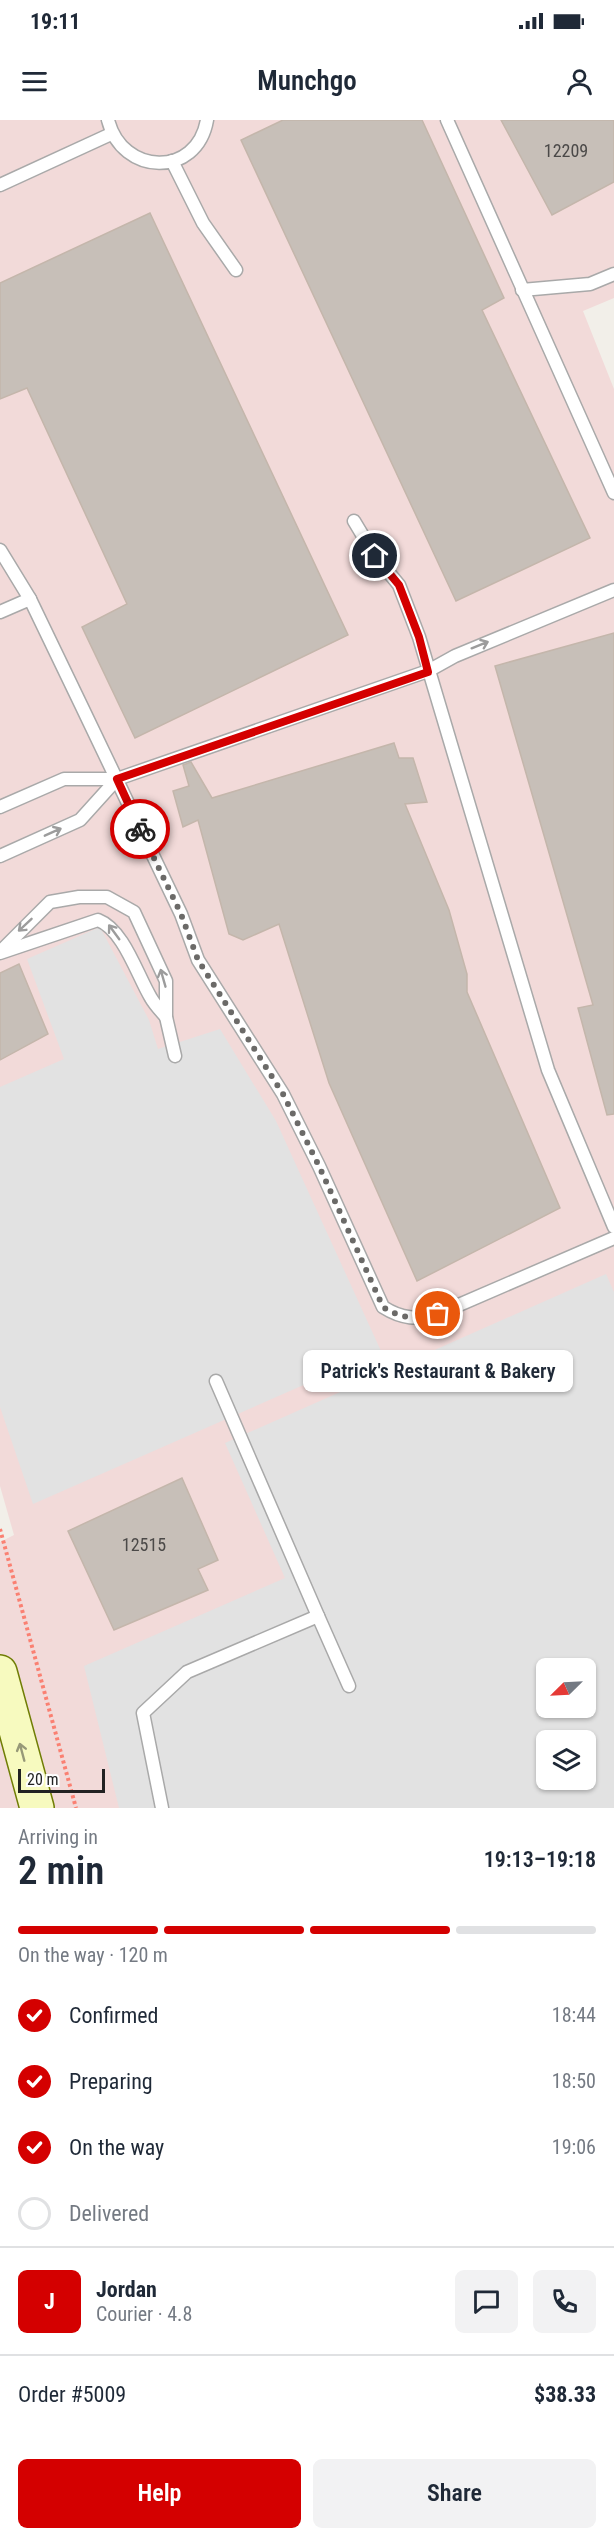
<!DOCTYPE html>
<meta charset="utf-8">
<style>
body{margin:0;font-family:"Roboto Condensed",sans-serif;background:#f2f2f3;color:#1f2937;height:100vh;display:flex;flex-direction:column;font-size:22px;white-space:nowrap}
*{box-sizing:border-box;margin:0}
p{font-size:20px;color:#747a83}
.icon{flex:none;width:33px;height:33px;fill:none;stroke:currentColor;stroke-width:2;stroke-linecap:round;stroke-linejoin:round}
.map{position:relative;height:1688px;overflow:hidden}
.sheet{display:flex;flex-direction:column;background:#fff;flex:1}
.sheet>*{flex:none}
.needle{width:39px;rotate:246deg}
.buttons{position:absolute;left:536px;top:1538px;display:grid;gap:12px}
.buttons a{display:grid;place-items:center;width:60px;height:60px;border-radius:9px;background:#fff;box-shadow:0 2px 4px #0004;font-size:30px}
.scale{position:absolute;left:18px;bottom:15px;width:87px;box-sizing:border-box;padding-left:6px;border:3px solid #222;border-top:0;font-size:16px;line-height:21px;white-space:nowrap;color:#222;-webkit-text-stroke:4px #fff;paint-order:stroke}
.pin{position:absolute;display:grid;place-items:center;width:51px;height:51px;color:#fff;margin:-26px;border:3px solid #fff;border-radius:50%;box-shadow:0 2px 6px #0007}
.courier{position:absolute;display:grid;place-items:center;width:60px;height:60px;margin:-30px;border:4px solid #d40000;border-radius:50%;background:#fff;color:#222;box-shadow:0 2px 8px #0007}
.bubble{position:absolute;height:42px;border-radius:9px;background:#fff;box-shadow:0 2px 4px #0004;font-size:20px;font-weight:600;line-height:42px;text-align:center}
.overview em{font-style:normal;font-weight:600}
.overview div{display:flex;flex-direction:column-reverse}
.overview{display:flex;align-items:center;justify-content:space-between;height:102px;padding:0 18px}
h1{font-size:39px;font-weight:600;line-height:45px}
.bar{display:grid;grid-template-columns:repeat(4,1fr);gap:9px 6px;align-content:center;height:72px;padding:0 18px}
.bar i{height:8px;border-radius:4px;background:#e0e1e3}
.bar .on{background:#d40000}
.bar p{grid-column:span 4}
.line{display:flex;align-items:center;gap:15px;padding:0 18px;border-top:2px solid #e0e1e3}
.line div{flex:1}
.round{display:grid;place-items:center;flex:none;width:63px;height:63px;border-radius:9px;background:#f2f2f3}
ol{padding:0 18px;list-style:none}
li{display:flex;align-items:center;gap:18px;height:66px}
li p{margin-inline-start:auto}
li .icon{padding:6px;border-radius:50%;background:#d40000;color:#fff;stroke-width:4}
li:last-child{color:#747a83}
li i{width:33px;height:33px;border:3px solid #e0e1e3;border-radius:50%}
.button{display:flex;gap:12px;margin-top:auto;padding:12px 18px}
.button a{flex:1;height:69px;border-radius:9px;background:#d40000;color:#fff;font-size:24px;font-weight:600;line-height:69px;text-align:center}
.button a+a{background:#f2f2f3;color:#1f2937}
.status{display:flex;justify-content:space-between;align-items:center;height:42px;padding:0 30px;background:#fff;direction:ltr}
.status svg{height:16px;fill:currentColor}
header{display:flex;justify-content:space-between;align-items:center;height:78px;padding:0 18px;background:#fff;font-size:27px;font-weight:600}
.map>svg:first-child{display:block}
</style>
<div class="status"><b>19:11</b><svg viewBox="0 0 49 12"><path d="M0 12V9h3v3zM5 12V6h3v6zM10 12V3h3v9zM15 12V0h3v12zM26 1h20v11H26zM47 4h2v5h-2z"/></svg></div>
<header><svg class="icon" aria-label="menu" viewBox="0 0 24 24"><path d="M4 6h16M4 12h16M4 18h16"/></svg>Munchgo<svg class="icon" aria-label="person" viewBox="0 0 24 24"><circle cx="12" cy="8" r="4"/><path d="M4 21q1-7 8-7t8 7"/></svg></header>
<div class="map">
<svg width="614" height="1688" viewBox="0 0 614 1688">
<rect width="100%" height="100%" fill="#f2efe9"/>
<path fill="#f2dad9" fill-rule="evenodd" d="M 0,0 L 614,0 L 614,178 L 583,191 L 614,269 L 614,1688 L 0,1688 L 0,1422 L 14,1415 L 0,1366 ZM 546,1548 L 585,1548 L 585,1587 L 546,1587 ZM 546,1620 L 585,1620 L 585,1659 L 546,1659 Z"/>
<g fill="#e2e2e2" fill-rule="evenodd">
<polygon points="100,807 149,900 158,929 220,909 276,1001 381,1231 33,1384 0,1287 0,967 64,939 27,839"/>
<path d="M 606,1154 L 614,1172 L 614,1688 L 119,1688 L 84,1546 L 285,1458 L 225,1323 ZM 546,1548 L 585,1548 L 585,1587 L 546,1587 ZM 546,1620 L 585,1620 L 585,1659 L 546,1659 Z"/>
</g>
<g fill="#c7bfb8" stroke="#c4b6ab" stroke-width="1.5">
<polygon points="283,0 422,0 504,178 482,190 590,418 456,481 241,20"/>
<polygon points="501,0 614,0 614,62 552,95"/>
<polygon points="150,93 348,515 135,618 82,507 127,484 27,268 0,279 0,163"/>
<polygon points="614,513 614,994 607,995 578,888 593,885 495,546"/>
<polygon points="394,623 399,638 413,638 427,682 405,684 449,790 467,854 467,872 560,1088 417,1161 329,963 279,804 243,820 229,814 198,700 183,707 173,671 189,666 183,645 191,642 212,678"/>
<polygon points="19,844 48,914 0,940 0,853"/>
<polygon points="182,1358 218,1440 198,1449 208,1470 114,1510 68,1411"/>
</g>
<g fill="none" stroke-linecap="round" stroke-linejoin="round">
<g stroke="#a9a9a9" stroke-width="15">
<g id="service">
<path d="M 108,0 C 122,56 197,58 207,0"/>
<polyline points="447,0 614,373"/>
<polyline points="172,41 203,103 236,150"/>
<polyline points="0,65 111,14"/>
<polyline points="522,170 590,164 614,154"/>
<polyline points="354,401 375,436 399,465 419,517 548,950 614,1107"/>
<path d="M 0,430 L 30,479 L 82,587 L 181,794 L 198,840 L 283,974 L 319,1046 L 383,1187 C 402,1199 417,1200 438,1194 L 614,1118"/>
<polyline points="0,492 30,479"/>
<polyline points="0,687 64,659 117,659 428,551 455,536 614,470"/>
<polyline points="0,736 80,700 117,659"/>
<polyline points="0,832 50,782 79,777 107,777 134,792 166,861 166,897 175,936"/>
<path d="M 0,833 L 98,800 C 124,810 137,855 151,878 C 155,885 161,891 166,897"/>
<polyline points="318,1496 349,1566"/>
<polyline points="162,1688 143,1593 187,1552 318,1496 216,1261"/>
</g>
</g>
<g stroke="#707d05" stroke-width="36">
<polyline id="secondary" points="0,1552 37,1688"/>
</g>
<polyline stroke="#fa8072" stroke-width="4" stroke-dasharray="3 3" stroke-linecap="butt" points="0,1409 76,1688"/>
<use href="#service" stroke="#fff" stroke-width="12"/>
<use href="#secondary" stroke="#f7fabf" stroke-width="33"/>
</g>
<defs><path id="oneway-shaft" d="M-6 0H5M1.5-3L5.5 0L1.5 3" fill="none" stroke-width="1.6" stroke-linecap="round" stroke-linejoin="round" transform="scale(1.5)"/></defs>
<g stroke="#9c9c9c">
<use href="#oneway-shaft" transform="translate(480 525) rotate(-22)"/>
<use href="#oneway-shaft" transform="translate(53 712) rotate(-24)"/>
<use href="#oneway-shaft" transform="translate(25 805) rotate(137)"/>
<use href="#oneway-shaft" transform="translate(114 812) rotate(-126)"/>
<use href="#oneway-shaft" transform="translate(163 858) rotate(-106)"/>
</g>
<use stroke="#979978" href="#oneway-shaft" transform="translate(22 1632) rotate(-105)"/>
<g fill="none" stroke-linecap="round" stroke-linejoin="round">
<path stroke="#6b6a68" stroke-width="6" stroke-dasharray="0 10.8" d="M 140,709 L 181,794 L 198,840 L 283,974 L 319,1046 L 383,1187 C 402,1199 417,1200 438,1194"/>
<polyline stroke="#d40000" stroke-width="8" points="140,709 117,659 428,552 419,517 399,465 375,436"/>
</g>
<g text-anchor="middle" stroke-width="4.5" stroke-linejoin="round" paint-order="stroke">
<g font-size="18" fill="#4b4948">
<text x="566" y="37">12209</text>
<text x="144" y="1431">12515</text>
</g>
</g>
</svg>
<div class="buttons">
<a><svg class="needle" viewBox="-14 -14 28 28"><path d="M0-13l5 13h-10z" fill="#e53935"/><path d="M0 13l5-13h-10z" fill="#747a83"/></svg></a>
<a><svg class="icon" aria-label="layers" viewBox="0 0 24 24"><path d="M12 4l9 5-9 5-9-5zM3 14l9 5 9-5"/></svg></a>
</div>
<div class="scale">20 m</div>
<div class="pin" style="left:438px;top:1194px;background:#ea580c"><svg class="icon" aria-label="bag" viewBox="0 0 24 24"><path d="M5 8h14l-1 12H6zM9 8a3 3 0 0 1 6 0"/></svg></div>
<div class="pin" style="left:375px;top:436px;background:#1f2937"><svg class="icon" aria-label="home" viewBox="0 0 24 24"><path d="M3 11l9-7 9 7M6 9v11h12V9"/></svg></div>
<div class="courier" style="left:140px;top:709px"><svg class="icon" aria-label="bike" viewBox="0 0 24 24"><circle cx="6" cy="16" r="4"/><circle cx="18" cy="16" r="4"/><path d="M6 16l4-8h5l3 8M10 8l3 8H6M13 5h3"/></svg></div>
<div class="bubble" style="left:303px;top:1230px;width:270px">Patrick's Restaurant &amp; Bakery</div>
</div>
<section class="sheet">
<div class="overview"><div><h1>2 min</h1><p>Arriving in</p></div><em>19:13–19:18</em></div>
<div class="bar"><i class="on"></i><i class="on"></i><i class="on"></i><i></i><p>On the way · 120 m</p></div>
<ol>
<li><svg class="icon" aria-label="check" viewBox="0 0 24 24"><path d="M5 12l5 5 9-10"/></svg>Confirmed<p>18:44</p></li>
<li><svg class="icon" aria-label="check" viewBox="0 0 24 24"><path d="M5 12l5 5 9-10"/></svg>Preparing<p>18:50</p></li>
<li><svg class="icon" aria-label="check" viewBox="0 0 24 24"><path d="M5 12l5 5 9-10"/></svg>On the way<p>19:06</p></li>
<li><i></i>Delivered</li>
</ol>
<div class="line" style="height:108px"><b class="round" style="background:#d40000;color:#fff">J</b><div><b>Jordan</b><p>Courier · 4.8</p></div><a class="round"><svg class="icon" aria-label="chat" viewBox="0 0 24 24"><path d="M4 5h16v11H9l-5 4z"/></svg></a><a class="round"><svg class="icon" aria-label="phone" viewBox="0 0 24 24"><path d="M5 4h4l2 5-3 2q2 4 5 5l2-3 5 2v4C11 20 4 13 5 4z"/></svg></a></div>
<div class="line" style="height:78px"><div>Order #5009</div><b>$38.33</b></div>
<div class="button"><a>Help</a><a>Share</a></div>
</section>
